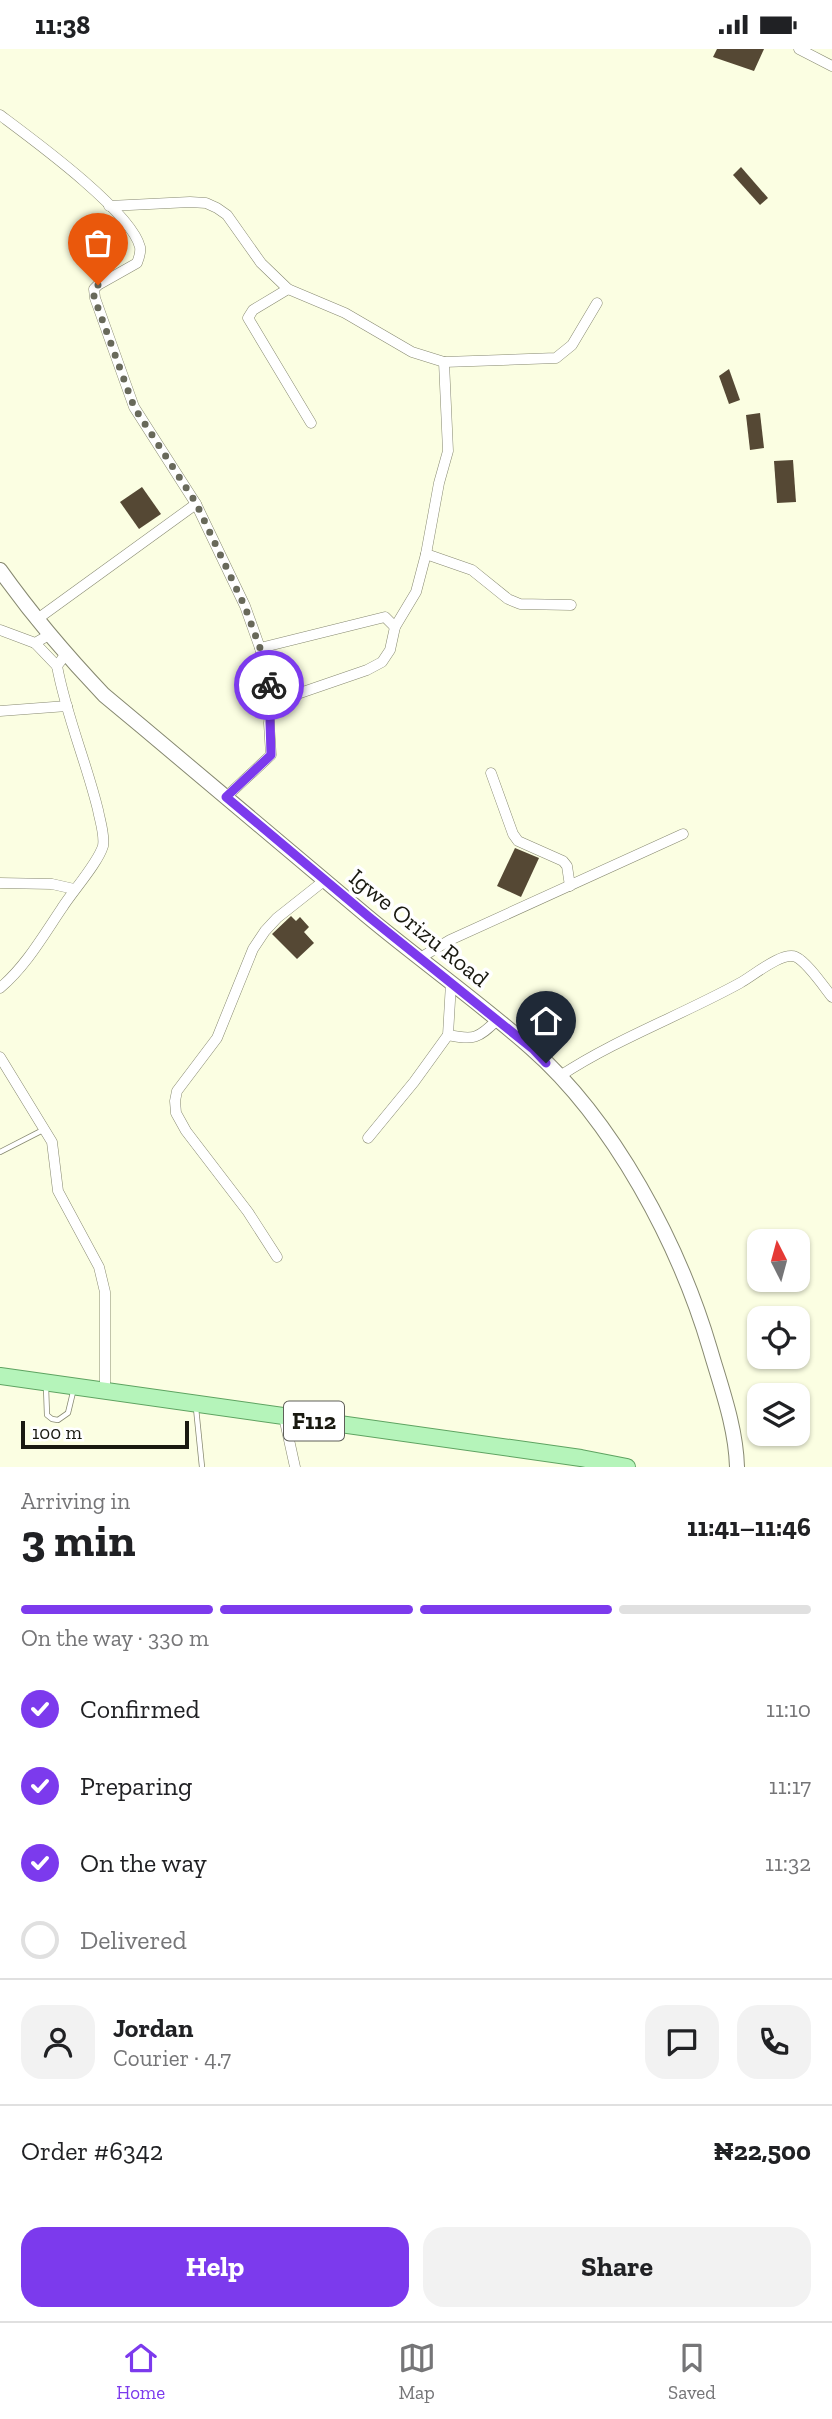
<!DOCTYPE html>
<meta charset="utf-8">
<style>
body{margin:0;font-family:"Zilla Slab",serif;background:#f2f2f2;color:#202124;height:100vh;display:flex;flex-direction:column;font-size:26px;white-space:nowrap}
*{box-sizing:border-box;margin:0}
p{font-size:23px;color:#757577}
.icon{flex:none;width:38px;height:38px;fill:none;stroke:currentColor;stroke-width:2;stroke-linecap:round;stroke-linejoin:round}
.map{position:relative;height:1418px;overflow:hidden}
.panel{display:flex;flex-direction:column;background:#fff;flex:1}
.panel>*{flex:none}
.needle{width:46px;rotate:354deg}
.fabs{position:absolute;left:747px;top:1180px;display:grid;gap:14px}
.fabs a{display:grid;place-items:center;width:63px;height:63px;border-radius:14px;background:#fff;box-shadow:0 2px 5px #0004;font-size:35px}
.scale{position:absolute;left:21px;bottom:18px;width:168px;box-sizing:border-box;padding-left:7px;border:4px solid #191910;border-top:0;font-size:19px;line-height:24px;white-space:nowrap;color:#191910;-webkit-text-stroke:5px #fff;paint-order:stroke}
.pin{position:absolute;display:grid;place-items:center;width:60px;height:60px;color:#fff;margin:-72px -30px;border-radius:50% 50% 50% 0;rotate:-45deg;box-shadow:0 0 7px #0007}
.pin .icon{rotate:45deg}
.courier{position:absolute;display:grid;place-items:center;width:70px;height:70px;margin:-35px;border:5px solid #7c3aed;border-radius:50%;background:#fff;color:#222;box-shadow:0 2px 9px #0007}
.headline em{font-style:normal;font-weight:800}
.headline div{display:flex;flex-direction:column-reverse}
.headline{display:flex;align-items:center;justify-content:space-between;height:119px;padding:0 21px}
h1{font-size:46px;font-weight:800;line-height:52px}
.bar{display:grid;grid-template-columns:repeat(4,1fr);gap:10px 7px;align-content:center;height:84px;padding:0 21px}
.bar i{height:9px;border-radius:5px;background:#e0e0e0}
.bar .current{background:#7c3aed}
.bar p{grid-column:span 4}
.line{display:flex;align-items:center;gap:18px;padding:0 21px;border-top:2px solid #e0e0e0}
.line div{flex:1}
.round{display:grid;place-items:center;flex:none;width:74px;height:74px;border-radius:21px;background:#f2f2f2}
ol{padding:0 21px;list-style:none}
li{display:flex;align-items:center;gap:21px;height:77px}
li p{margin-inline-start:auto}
li .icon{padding:7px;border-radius:50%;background:#7c3aed;color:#fff;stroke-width:4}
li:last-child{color:#757577}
li i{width:38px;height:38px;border:4px solid #e0e0e0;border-radius:50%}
.primary-button{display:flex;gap:14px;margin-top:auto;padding:14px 21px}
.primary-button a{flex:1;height:80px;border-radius:21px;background:#7c3aed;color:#fff;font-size:28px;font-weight:800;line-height:80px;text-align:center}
.primary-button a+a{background:#f2f2f2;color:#202124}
.status{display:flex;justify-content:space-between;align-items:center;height:49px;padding:0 35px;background:#fff;direction:ltr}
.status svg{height:19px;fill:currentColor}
.tabs{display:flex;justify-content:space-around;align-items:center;height:98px;border-top:2px solid #e0e0e0;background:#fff;font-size:19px;color:#757577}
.tabs a{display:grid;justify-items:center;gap:4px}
.tabs .current{color:#7c3aed}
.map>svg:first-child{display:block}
</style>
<div class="status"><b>11:38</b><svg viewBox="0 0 49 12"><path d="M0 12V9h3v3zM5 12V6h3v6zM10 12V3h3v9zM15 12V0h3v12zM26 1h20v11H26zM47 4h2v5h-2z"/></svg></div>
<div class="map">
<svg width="832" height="1418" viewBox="0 0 832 1418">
<rect width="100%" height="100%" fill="#fbfee2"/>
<g fill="#554834">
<polygon points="717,0 764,0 754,22 713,8"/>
<polygon points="741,118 768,149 760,156 733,126"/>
<polygon points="729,320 740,351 729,355 719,327"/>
<polygon points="760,364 764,399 750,401 746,366"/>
<polygon points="793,411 796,453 777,454 774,412"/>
<polygon points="142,438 161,465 139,480 120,453"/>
<polygon points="515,799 539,809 521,848 497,837"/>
<polygon points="291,867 296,872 300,868 309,878 304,883 314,894 297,910 272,885"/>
</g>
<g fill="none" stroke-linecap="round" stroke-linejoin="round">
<g stroke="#878971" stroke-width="6">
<g id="service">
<polyline points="0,1103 45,1080"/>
<polyline points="46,1338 47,1366 52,1370 58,1371 68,1364 74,1339"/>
<polyline points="196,1359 202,1418"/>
</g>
</g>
<g stroke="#878971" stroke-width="11">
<g id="minor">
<polyline points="799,0 832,17"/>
<path d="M 0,66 C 32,90 131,162 140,198 C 141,204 139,209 137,214 L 98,236 L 94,240 L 95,249 L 134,358 L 196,455 L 245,557 L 260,599 L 270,638 L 271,654 L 269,674 L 271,706 L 226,748"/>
<polyline points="109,157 190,153 206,154 217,159 227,166 261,214 288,240 345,264 412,303 444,313 556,309 572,296 597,254"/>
<polyline points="288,240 253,261 248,269 311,374"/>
<polyline points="426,505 472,521 508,550 520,555 571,556"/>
<polyline points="36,571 196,455"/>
<polyline points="0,581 35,594 49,586"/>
<polyline points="35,594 57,617"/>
<polyline points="260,599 385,568 395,578"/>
<polyline points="271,654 367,621 382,613 390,601 395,578 416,543 426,505 439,434 448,402 444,313"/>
<polyline points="0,662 67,657"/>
<polyline points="491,724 513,785 518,792 563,812 567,817 570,837"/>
<polyline points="0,834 52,835 74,840"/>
<polyline points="420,909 450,891 683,785"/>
<path d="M 0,939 C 26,917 43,887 62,859 C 72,843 98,814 103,797 C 105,786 100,772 98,761 C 86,712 66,666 57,617 L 65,606"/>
<path d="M 448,986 C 474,991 478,990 497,971"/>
<polyline points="0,1008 52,1093 58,1142 99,1218 105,1243 105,1341"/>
<path d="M 560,1027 C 616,990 680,967 740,934 C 753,927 782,902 796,908 C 807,913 824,938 832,948"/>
<polyline points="368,1089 414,1033 448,986 451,934"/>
<polyline points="277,1208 248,1163 186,1082 176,1064 175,1052 177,1042 217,989 253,900 265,882 277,869 325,831"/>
<polyline points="284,1368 295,1418"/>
</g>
</g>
<g stroke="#878971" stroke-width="16">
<path id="secondary" d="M 0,521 C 32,566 66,606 104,646 C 192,719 279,793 367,867 C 421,912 479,953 531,999 C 614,1072 679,1195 710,1300 C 721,1338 736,1378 737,1418"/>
</g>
<g stroke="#5ea361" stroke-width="18">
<polyline id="primary" points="0,1327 581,1409 627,1418"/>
</g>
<use href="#service" stroke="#fff" stroke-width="4.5"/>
<use href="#minor" stroke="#fff" stroke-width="10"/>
<use href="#secondary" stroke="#fff" stroke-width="14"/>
<use href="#primary" stroke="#b5f4ba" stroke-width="16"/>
</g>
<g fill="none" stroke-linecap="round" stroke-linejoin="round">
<polyline stroke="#68695a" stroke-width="7" stroke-dasharray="0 12.6" points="98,236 94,240 94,248 134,358 196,454 245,558 260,599 269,636"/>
<polyline stroke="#7c3aed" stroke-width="9" points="269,636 271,706 226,748 369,868 533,1000 546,1014"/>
</g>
<g text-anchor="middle" stroke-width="7" stroke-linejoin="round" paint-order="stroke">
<rect fill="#fff" stroke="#5e5e58" stroke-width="2" x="284" y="1352.5" width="60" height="39" rx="5"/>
<g font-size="23" font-weight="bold" fill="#191910">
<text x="314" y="1380">F112</text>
</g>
<g font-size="24" fill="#191910" stroke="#fff">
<text transform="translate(419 879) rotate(39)" y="8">Igwe Orizu Road</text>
</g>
</g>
</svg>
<div class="fabs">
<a><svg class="needle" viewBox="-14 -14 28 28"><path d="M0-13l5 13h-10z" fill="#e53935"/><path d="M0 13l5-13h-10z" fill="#757577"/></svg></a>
<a><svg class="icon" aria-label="locate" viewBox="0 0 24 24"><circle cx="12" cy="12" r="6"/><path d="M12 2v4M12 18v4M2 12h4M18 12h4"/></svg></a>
<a><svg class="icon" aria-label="layers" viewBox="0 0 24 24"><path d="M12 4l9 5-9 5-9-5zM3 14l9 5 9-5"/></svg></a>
</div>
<div class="scale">100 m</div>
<div class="pin" style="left:98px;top:236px;background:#ea580c"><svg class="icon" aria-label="bag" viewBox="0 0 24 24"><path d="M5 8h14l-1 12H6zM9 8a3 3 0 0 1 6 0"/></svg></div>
<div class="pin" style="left:546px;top:1014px;background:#1f2937"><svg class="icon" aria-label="home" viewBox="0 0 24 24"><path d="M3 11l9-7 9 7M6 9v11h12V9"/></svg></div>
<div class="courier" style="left:269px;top:636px"><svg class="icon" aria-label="bike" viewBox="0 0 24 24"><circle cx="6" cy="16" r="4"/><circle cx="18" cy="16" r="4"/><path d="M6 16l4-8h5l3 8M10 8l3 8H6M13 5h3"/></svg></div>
</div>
<section class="panel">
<div class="headline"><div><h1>3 min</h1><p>Arriving in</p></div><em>11:41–11:46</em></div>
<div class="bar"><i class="current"></i><i class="current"></i><i class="current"></i><i></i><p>On the way · 330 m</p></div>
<ol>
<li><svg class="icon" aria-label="check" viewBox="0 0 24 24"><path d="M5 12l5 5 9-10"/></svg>Confirmed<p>11:10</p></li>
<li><svg class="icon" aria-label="check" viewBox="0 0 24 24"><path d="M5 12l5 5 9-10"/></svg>Preparing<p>11:17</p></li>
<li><svg class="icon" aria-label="check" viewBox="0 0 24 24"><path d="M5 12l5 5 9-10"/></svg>On the way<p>11:32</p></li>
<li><i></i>Delivered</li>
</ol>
<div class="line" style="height:126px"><a class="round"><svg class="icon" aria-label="person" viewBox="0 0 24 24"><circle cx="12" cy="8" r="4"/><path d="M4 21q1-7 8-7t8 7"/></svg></a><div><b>Jordan</b><p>Courier · 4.7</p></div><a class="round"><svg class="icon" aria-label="chat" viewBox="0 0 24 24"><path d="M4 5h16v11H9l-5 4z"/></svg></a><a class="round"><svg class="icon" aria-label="phone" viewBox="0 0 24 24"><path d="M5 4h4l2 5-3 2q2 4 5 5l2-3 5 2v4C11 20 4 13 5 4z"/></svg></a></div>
<div class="line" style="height:91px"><div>Order #6342</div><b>₦22,500</b></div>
<div class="primary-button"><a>Help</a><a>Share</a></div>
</section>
<nav class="tabs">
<a class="current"><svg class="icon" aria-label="home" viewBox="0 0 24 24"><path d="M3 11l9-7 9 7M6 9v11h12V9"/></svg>Home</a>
<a><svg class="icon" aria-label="map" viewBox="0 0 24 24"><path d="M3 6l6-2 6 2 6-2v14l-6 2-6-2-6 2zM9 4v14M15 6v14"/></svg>Map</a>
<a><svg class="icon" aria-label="saved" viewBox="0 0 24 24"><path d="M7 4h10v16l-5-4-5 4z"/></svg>Saved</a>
</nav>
